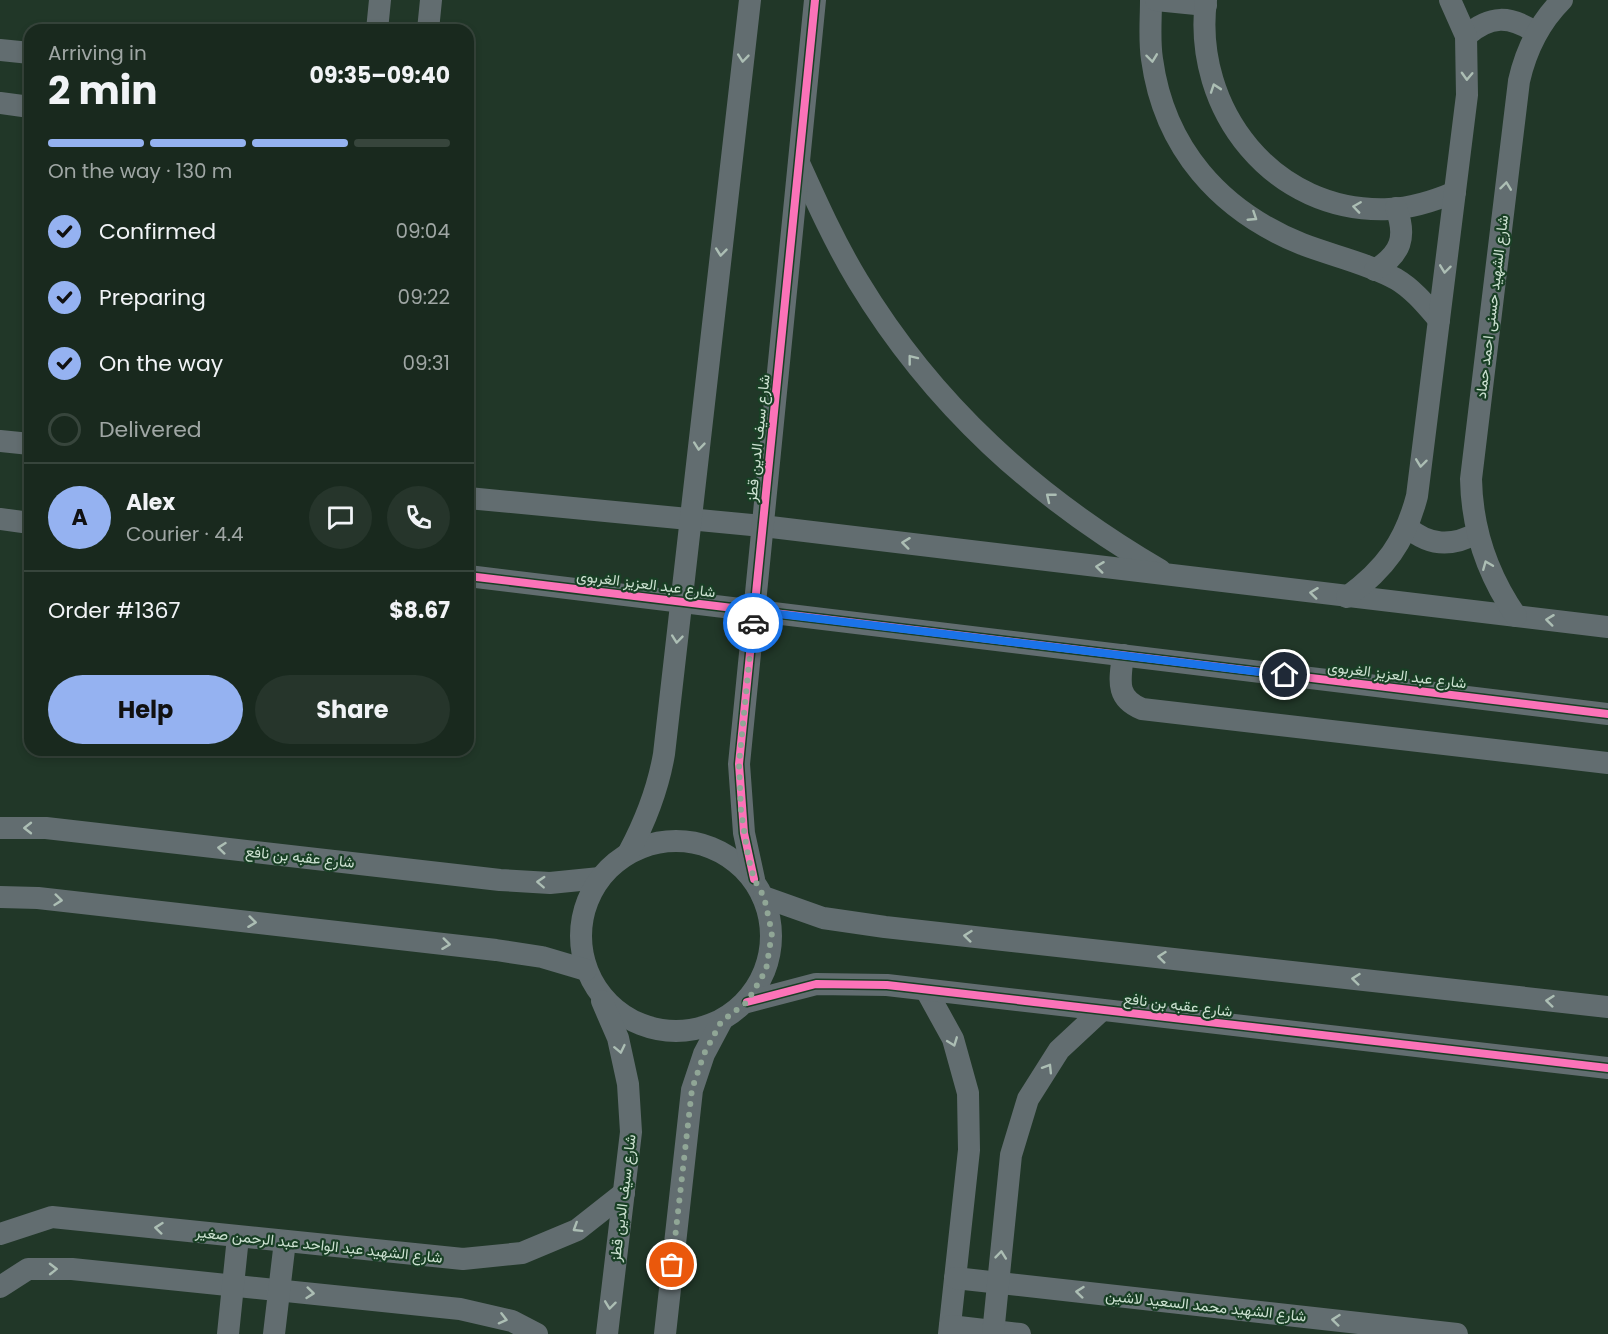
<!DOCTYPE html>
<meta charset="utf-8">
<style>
body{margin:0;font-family:Poppins,Vazirmatn,sans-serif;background:#26352b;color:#f1f3f6;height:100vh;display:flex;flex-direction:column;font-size:22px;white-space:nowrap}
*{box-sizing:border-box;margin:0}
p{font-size:20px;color:#9fa6a4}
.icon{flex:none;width:33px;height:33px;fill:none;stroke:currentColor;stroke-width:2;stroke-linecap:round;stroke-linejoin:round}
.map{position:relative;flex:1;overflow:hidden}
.details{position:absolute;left:24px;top:24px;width:450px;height:732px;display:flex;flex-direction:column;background:#19291e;border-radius:18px;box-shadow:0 3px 9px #0003,0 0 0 2px #37453c}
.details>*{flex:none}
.pin{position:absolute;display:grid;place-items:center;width:51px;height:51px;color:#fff;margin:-26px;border:3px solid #fff;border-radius:50%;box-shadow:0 2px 6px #0007}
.courier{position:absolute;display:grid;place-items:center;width:60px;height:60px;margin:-30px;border:4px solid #1a73e8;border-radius:50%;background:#fff;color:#222;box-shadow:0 2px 8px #0007}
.headline em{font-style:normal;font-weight:700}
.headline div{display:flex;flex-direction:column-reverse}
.headline{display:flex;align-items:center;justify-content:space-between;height:102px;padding:0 24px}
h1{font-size:39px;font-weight:700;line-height:45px}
.bar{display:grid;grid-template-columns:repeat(4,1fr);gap:9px 6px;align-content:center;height:72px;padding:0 24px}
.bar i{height:8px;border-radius:4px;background:#37453c}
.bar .selected{background:#95b2f1}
.bar p{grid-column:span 4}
.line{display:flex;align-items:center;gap:15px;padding:0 24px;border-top:2px solid #37453c}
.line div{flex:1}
.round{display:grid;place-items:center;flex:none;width:63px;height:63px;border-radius:32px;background:#26352b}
ol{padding:0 24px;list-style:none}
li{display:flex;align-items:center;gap:18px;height:66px}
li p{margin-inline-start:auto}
li .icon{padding:6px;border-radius:50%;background:#95b2f1;color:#111;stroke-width:4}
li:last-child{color:#9fa6a4}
li i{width:33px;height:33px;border:3px solid #37453c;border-radius:50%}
.cta{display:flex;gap:12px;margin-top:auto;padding:12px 24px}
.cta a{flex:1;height:69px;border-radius:36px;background:#95b2f1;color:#111;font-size:24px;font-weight:700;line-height:69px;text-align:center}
.cta a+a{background:#26352b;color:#f1f3f6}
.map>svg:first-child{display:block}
</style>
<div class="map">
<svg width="1608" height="1334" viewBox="0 0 1608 1334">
<rect width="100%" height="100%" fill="#213728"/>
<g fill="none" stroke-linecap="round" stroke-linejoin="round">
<g stroke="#626d70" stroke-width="22">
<path d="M 1151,0 C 1151,20 1149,40 1152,59 C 1164,148 1220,211 1302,244 C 1333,256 1367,263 1396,279 C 1413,289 1426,305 1439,320"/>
<polyline points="1156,0 1206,5"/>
<path d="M 1206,0 C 1192,110 1274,214 1389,209 C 1412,208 1434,201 1455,192"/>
<polyline points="377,30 380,0"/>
<polyline points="428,30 431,0"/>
<path d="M 1466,36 C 1490,15 1510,15 1536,33"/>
<polyline points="0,50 30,53"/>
<polyline points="0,103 30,107"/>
<path d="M 799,163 C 817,203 835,243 858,281 C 933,405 1035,497 1160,570"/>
<path d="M 1375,270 C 1401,254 1407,237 1396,208"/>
<polyline points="0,441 30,444"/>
<polyline points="468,498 762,526 1608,627"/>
<polyline points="0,519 30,523"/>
<path d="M 1407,527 C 1429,546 1452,547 1477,533"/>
<polyline points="468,576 1608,714"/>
<path d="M 1347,597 C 1385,569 1405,542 1417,496 L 1467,95 L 1466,36 L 1450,0"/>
<path d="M 1516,616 C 1487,574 1472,530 1471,479 L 1519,81 C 1526,50 1539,23 1562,0"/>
<path d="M 1123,655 C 1120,680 1115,698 1142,709 L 1608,763"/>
<polyline points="0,828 46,828 500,880 550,883 600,878"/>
<circle cx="676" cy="936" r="95"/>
<path d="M 629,852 C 646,820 658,789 664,754 L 750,0"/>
<polyline points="754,879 744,833 739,764 815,0"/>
<polyline points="0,897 38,898 496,950 542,957 586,970"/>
<polyline points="764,897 823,918 885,927 1608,1007"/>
<polyline points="926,990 953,1039 968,1093 969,1150 949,1334"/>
<polyline points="602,1001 618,1038 628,1084 631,1132 607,1334"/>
<polyline points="747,1002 816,984 887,985 1608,1068"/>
<polyline points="0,1234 52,1217 463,1259 522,1253 577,1230 624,1193"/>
<polyline points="955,1278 1457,1334"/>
<polyline points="0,1287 28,1269 72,1269 460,1309 512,1321 537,1334"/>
<polyline points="950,1326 1020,1334"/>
<polyline points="228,1334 238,1237"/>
<polyline points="274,1334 285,1241"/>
<polyline points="665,1334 692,1090 704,1054 721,1022"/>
<polyline points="993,1334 1011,1155 1028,1099 1059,1050 1102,1010"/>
</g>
<g stroke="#193f25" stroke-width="11">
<g id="cycleway">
<polyline points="468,576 1608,714"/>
<polyline points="754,879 744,833 739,764 815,0"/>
<polyline points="747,1002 816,984 887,985 1608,1068"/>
</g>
</g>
<use href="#cycleway" stroke="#fb73b8" stroke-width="8"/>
</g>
<defs><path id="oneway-chevron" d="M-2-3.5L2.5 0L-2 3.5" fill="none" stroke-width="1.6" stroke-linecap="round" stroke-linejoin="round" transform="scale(1.5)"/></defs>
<g stroke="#acbeb4">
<use href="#oneway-chevron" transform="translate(743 58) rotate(96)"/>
<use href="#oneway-chevron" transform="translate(1152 58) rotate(83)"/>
<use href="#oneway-chevron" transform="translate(1467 76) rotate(92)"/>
<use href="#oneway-chevron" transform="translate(1215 88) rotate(-109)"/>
<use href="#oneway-chevron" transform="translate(1506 186) rotate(-83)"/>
<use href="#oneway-chevron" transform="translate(1357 207) rotate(-172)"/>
<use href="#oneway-chevron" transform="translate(1253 217) rotate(33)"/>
<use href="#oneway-chevron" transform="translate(721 252) rotate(96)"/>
<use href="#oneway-chevron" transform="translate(1445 269) rotate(97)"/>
<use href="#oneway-chevron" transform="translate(912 359) rotate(-128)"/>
<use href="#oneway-chevron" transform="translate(699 446) rotate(96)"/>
<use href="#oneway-chevron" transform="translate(1421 463) rotate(97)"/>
<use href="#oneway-chevron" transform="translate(1050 497) rotate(-141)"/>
<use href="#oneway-chevron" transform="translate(906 543) rotate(-173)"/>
<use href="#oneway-chevron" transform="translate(1487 565) rotate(-112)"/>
<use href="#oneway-chevron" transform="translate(1100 567) rotate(-173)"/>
<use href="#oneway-chevron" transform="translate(1314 593) rotate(-173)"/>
<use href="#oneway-chevron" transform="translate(1550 620) rotate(-173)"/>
<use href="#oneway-chevron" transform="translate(677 639) rotate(96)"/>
<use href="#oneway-chevron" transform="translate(28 828) rotate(180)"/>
<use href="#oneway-chevron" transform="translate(222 848) rotate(-174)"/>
<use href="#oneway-chevron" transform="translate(541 882) rotate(-177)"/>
<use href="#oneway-chevron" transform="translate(58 900) rotate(6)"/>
<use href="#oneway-chevron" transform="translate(252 922) rotate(7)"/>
<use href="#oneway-chevron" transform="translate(968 936) rotate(-174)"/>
<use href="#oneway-chevron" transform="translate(446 944) rotate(7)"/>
<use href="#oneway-chevron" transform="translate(1162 957) rotate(-174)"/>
<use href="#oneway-chevron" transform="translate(1356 979) rotate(-174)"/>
<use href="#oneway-chevron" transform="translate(1550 1001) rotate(-174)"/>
<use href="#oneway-chevron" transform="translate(953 1042) rotate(69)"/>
<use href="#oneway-chevron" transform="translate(620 1049) rotate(78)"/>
<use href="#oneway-chevron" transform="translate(1048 1068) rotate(-58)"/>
<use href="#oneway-chevron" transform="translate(159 1228) rotate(-174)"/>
<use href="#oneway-chevron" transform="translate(577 1228) rotate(148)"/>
<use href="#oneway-chevron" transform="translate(1001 1255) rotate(-84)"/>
<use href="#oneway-chevron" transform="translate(53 1269) rotate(-1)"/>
<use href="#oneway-chevron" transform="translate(1080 1292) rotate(-174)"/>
<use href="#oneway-chevron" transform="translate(310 1293) rotate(6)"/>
<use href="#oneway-chevron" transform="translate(610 1305) rotate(97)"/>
<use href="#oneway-chevron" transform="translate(503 1319) rotate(14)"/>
<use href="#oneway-chevron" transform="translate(1336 1320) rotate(-174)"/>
</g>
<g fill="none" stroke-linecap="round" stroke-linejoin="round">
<polyline stroke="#90a696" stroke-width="6" stroke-dasharray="0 10.8" points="672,1265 692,1089 704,1054 721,1022 747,1002 766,970 772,933 764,897 754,879 748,856 741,811 739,764 753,623"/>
<polyline stroke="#1a73e8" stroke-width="8" points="753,623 754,611 1285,675"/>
</g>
<g text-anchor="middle" stroke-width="4.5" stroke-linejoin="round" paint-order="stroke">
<g font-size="15" fill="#cce1d1" stroke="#193f25">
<text transform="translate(1492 307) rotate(-83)" y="5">شارع الشهيد حسنى احمد حماد</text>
<text transform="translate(758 438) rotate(-84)" y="5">شارع سيف الدين قطز</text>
<text transform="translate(646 584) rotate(7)" y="5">شارع عبد العزيز الغربوى</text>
<text transform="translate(1397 675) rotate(7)" y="5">شارع عبد العزيز الغربوى</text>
<text transform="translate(300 857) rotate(6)" y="5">شارع عقبه بن نافع</text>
<text transform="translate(1178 1005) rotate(7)" y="5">شارع عقبه بن نافع</text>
<text transform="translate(623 1198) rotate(-83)" y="5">شارع سيف الدين قطز</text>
<text transform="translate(319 1245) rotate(6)" y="5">شارع الشهيد عبد الواحد عبد الرحمن صغير</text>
<text transform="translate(1206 1306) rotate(6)" y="5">شارع الشهيد محمد السعيد لاشين</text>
</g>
</g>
</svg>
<div class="pin" style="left:672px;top:1265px;background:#ea580c"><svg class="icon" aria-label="bag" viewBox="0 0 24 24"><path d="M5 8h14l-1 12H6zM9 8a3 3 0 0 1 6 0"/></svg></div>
<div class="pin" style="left:1285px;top:675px;background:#1f2937"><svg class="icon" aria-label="home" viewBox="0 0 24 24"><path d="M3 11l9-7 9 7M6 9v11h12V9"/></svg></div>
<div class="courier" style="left:753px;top:623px"><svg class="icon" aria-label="car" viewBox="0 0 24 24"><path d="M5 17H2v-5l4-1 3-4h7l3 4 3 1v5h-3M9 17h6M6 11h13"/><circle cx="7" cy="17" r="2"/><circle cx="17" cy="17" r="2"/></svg></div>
<section class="details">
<div class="headline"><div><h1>2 min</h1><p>Arriving in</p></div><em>09:35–09:40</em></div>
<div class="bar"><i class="selected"></i><i class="selected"></i><i class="selected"></i><i></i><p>On the way · 130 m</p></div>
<ol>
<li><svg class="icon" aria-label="check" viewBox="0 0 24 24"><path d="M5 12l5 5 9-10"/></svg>Confirmed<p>09:04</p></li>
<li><svg class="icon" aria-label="check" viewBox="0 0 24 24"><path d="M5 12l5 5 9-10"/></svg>Preparing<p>09:22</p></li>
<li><svg class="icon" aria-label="check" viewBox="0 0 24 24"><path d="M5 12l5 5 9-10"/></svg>On the way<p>09:31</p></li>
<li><i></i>Delivered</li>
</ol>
<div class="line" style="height:108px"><b class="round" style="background:#95b2f1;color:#111">A</b><div><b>Alex</b><p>Courier · 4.4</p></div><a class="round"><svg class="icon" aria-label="chat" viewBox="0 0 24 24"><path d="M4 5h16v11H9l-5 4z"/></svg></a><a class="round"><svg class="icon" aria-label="phone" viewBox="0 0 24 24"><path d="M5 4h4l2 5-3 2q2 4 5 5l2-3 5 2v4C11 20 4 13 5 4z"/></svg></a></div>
<div class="line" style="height:78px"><div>Order #1367</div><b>$8.67</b></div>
<div class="cta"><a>Help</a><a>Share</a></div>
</section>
</div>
